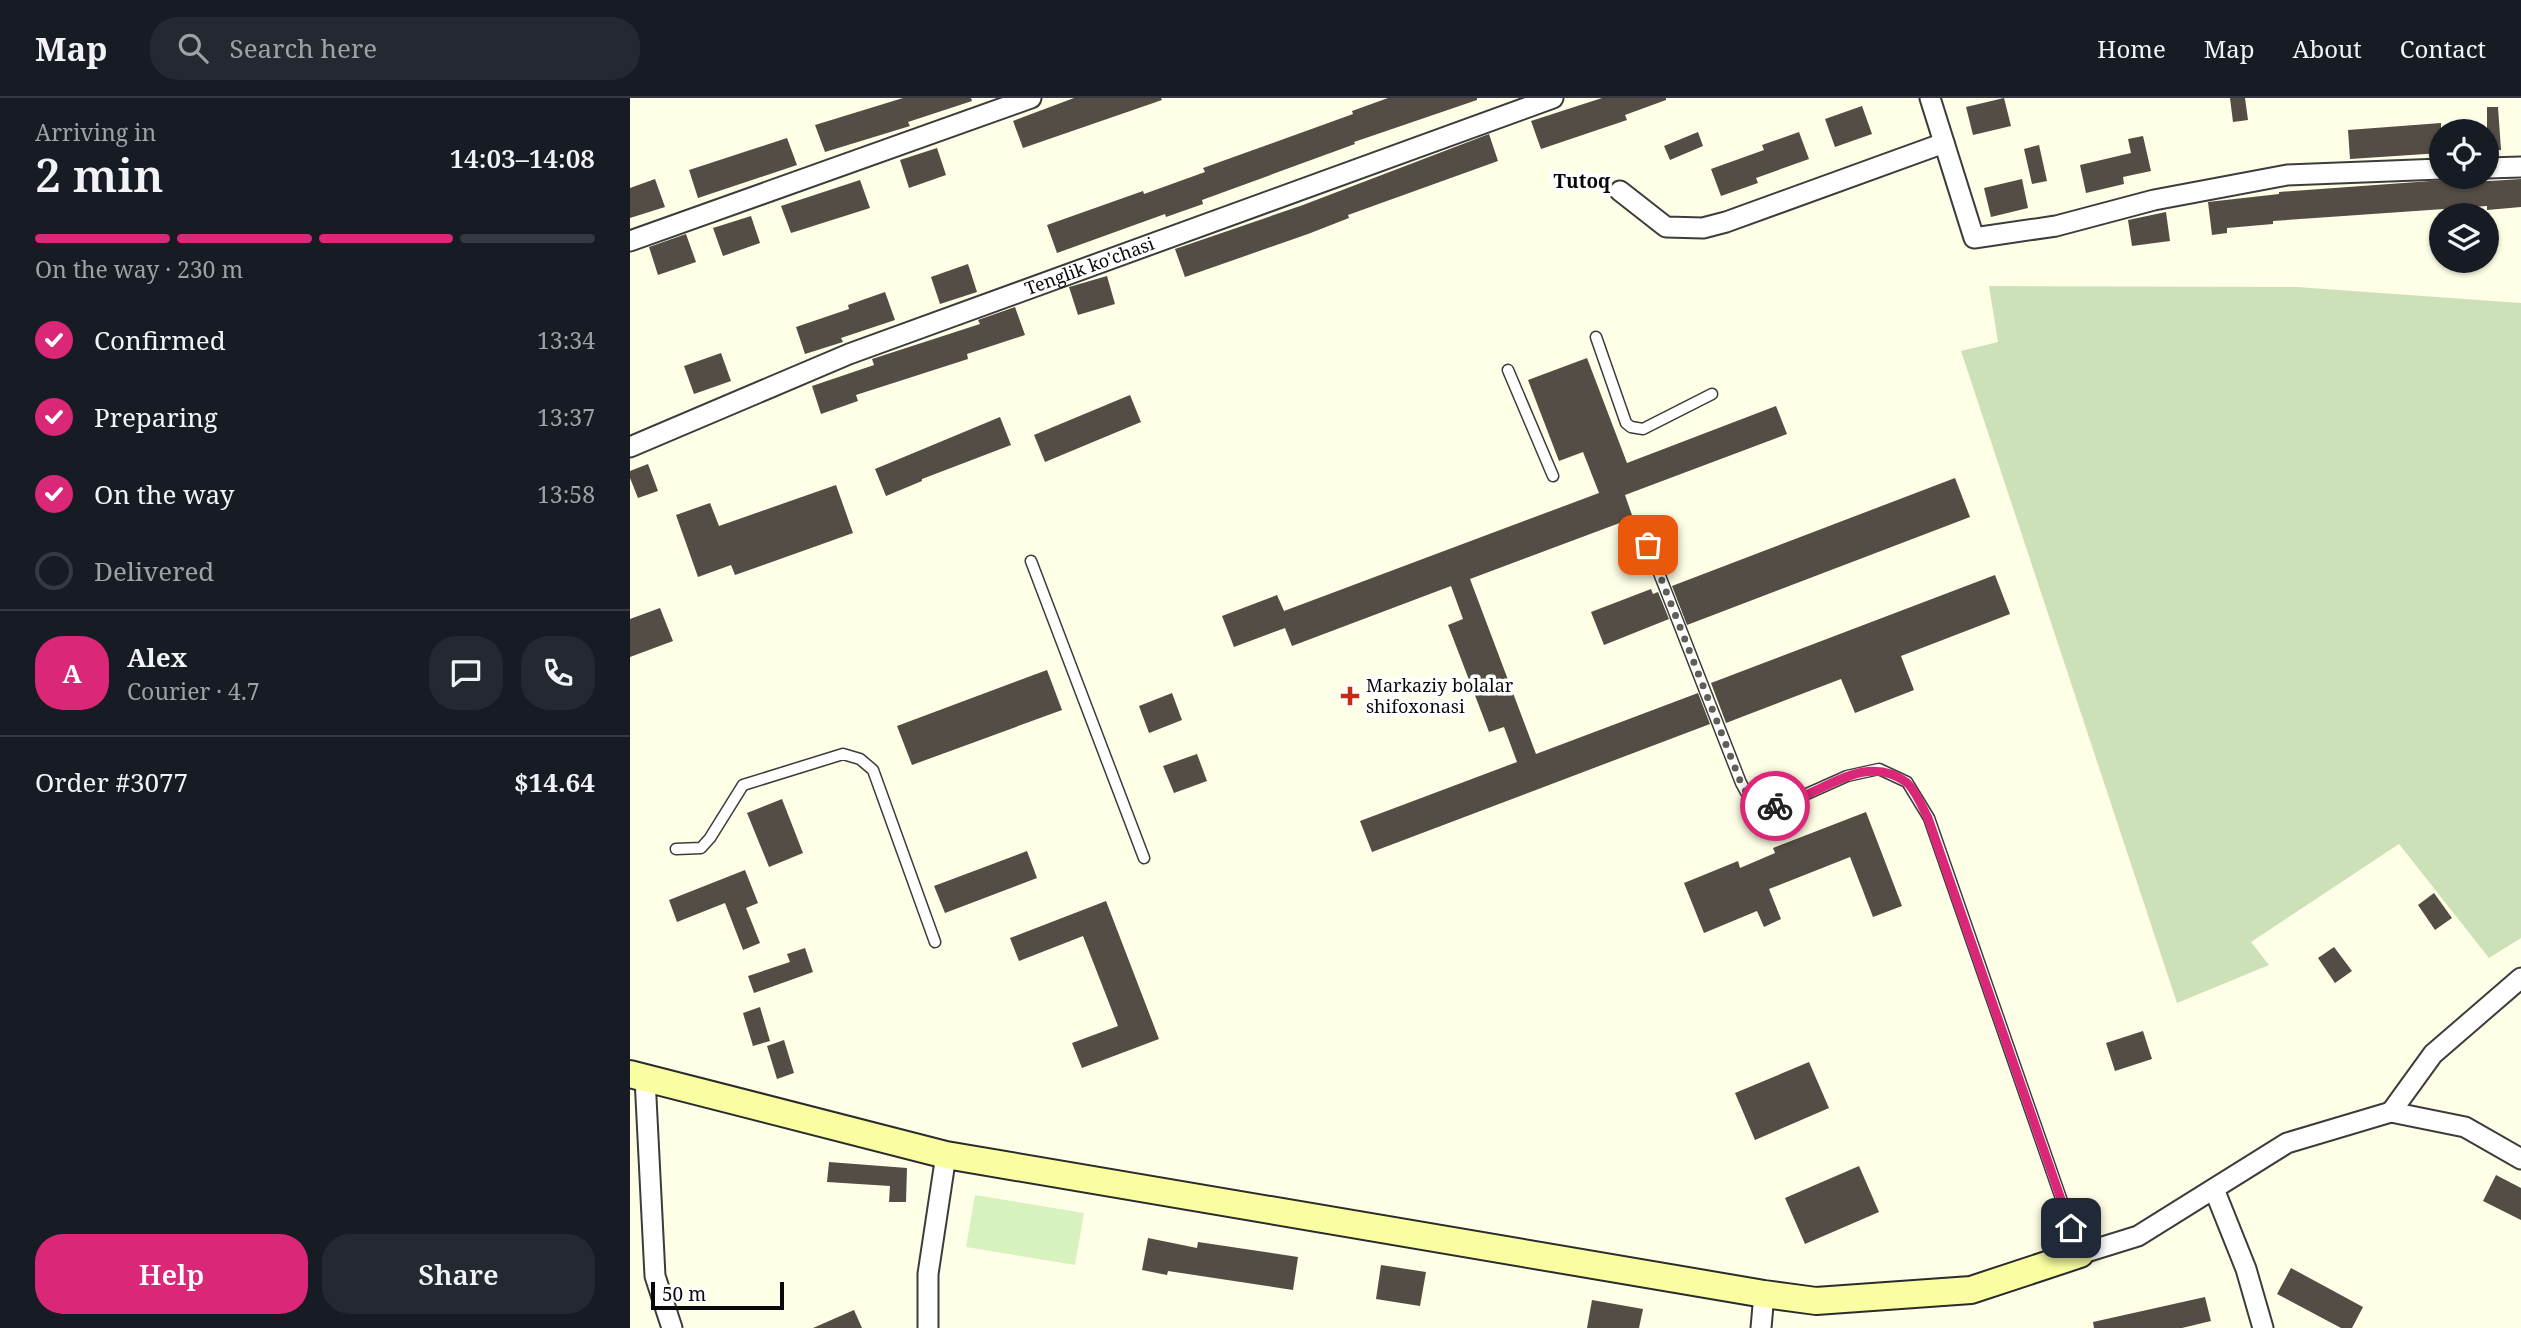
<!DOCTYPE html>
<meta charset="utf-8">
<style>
body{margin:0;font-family:"Noto Serif",serif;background:#242831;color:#f1f3f6;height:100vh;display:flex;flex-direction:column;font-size:26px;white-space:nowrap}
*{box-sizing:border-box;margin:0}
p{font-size:23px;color:#9ea1a6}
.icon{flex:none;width:38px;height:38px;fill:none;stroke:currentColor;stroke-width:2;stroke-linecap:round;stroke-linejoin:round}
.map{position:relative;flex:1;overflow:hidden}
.drawer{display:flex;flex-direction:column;background:#171b24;width:630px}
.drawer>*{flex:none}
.buttons{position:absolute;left:1799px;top:21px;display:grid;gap:14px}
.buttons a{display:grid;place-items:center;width:70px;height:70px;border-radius:50%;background:#171b24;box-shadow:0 2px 5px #0004;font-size:35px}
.scale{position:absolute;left:21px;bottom:18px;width:133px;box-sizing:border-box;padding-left:7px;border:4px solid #090909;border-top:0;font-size:19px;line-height:24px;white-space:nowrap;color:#090909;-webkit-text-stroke:5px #fff;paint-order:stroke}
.pin{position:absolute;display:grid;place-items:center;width:60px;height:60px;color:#fff;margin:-30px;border-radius:14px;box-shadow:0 4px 10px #0006}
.courier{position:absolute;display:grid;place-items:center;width:70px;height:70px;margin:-35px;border:5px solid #db2777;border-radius:50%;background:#fff;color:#222;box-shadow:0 2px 9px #0007}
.head em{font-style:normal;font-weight:600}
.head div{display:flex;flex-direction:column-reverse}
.head{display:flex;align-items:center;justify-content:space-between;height:119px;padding:0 35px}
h1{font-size:46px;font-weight:600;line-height:52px}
.bar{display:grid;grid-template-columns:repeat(4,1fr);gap:10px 7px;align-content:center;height:84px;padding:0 35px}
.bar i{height:9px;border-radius:5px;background:#363941}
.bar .active{background:#db2777}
.bar p{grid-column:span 4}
.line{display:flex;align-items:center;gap:18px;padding:0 35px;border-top:2px solid #363941}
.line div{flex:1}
.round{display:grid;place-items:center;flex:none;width:74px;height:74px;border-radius:28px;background:#242831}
ol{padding:0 35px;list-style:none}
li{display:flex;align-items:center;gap:21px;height:77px}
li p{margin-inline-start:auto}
li .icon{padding:7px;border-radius:50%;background:#db2777;color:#fff;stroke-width:4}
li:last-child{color:#9ea1a6}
li i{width:38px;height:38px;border:4px solid #363941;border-radius:50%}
.primary-button{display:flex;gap:14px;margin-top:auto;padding:14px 35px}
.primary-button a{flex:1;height:80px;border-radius:28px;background:#db2777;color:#fff;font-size:28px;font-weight:600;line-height:80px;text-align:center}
.primary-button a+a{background:#242831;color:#f1f3f6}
header{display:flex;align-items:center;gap:42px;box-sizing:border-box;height:98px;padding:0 35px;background:#171b24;border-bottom:2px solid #363941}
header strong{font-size:33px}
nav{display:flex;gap:38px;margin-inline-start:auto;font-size:24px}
.search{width:490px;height:63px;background:#242831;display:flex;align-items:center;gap:18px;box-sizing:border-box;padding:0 24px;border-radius:28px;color:#9ea1a6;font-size:26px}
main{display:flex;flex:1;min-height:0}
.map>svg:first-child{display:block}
</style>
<header>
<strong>Map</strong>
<div class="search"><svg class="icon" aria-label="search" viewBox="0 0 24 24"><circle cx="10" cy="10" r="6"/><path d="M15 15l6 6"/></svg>Search here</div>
<nav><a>Home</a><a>Map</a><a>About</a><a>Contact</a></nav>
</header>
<main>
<section class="drawer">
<div class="head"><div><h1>2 min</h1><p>Arriving in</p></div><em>14:03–14:08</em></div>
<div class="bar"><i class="active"></i><i class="active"></i><i class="active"></i><i></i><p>On the way · 230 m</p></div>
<ol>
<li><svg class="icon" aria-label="check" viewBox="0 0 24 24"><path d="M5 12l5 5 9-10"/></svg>Confirmed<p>13:34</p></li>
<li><svg class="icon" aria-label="check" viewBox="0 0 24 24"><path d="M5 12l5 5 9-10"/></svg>Preparing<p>13:37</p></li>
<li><svg class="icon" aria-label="check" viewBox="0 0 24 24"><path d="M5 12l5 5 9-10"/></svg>On the way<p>13:58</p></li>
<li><i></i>Delivered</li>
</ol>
<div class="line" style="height:126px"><b class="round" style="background:#db2777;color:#fff">A</b><div><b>Alex</b><p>Courier · 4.7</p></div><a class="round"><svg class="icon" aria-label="chat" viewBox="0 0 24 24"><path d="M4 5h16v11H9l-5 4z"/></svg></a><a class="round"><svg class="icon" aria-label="phone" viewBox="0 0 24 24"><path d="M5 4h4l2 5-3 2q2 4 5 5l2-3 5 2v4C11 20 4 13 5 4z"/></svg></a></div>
<div class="line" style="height:91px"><div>Order #3077</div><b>$14.64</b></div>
<div class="primary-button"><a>Help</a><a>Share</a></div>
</section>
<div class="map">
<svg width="1891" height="1230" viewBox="0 0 1891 1230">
<rect width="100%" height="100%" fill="#fffee6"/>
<polygon fill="#cce1b7" points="1359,188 1667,189 1891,205 1891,840 1859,860 1769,746 1621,844 1639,867 1547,905 1331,253 1368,244"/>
<polygon fill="#d8f2bf" points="345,1097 454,1115 445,1167 336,1149"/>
<g fill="#534d45">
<polygon points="273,0 341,0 342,3 278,24 280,28 195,54 185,27"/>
<polygon points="444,0 531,0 532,2 393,50 383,23"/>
<polygon points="758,0 847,0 847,2 724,44 725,46 572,102 573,106 536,119 535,116 427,155 417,127 513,93 514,96 575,74 573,70 723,16 722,13"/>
<polygon points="972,0 1036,0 1036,2 995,17 997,22 911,51 901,23"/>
<polygon points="1374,0 1381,28 1343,37 1336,9"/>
<polygon points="1600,0 1615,0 1618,22 1603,24"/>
<polygon points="1232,8 1242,36 1205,49 1195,21"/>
<polygon points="1857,9 1868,9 1871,52 1857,53"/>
<polygon points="1811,25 1811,55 1720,61 1718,32"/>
<polygon points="1068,34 1073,48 1040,62 1034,48"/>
<polygon points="1169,34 1179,61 1126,80 1128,85 1091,98 1081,71 1134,52 1132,47"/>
<polygon points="859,36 868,63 718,117 719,120 678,136 555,179 545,151 673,107"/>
<polygon points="1513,38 1521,73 1493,79 1494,86 1456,95 1450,67 1501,55 1498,41"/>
<polygon points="157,40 167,67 68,100 59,72"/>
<polygon points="1409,47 1417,83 1402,86 1394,51"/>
<polygon points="307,50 316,77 279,90 270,62"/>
<polygon points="1842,80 1843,84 1891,81 1891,109 1857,112 1857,108 1643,123 1643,126 1597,130 1597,135 1582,137 1578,104 1649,96 1649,94"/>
<polygon points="25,81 35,109 0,120 0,90"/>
<polygon points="1392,81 1398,110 1361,119 1354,90"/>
<polygon points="230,82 240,110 161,135 151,108"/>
<polygon points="1536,114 1540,143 1502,148 1498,122"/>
<polygon points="121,118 130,145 93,158 83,130"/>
<polygon points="56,136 66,164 28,177 19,149"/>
<polygon points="338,166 347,194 310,206 301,179"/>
<polygon points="477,178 485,206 448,217 439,189"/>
<polygon points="255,194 265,222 211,240 213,244 175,256 166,229 219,211 218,207"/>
<polygon points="385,209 395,237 337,256 338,261 226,297 228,303 191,316 182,288 244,267 242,261 350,226 348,222"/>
<polygon points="91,255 101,283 64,296 54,268"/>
<polygon points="957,260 997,365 1146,308 1157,336 995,397 1003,420 840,481 906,656 1068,595 1080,626 742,754 730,723 887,664 874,629 859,634 818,527 833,521 821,488 662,548 655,530 604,549 592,518 647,497 654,513 969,395 953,354 929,363 898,282"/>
<polygon points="500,297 511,324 415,364 404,337"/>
<polygon points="370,319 381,347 292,381 292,383 256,398 245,371"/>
<polygon points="18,366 28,393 8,400 0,380 0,373"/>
<polygon points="1325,380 1340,419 1057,527 1042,488"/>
<polygon points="206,387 223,435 105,477 101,467 68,479 46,417 80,405 89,428"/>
<polygon points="1365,477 1380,516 1271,558 1284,592 1225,615 1211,581 1096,625 1081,585"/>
<polygon points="1021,491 1023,496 1028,494 1039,521 974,547 961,514"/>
<polygon points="30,510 43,543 0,559 0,521"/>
<polygon points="417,572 432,612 282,667 267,628"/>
<polygon points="542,595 552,622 519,635 509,608"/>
<polygon points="567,656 577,683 544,695 533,668"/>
<polygon points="152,701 173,755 139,769 117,715"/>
<polygon points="1236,714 1272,808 1243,819 1220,759 1139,791 1151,821 1134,829 1127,813 1074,835 1054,785 1108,763 1110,770 1145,755 1143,750"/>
<polygon points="397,753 407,780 315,815 304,788"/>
<polygon points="115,772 128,805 116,810 130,845 113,852 95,805 47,824 39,802"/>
<polygon points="1804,795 1822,820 1805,832 1788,807"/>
<polygon points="476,803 529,941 452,970 442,945 488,928 453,838 389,863 380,840"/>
<polygon points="1704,849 1722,873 1705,885 1688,860"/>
<polygon points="175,850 183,874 124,895 118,878 160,864 157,856"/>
<polygon points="130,909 140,943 123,948 113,915"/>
<polygon points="1513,933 1522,961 1485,973 1476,945"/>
<polygon points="154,942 164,975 147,981 137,948"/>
<polygon points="1179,964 1199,1010 1125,1042 1105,995"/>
<polygon points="199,1064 277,1070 276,1104 259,1104 260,1088 197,1084"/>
<polygon points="1229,1068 1249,1114 1175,1146 1155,1100"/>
<polygon points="1866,1077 1891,1090 1891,1122 1853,1103"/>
<polygon points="518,1140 567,1150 568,1144 668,1159 663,1192 538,1173 537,1177 512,1172"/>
<polygon points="751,1167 796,1174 790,1208 746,1201"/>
<polygon points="1661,1170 1733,1209 1722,1230 1711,1230 1647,1196"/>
<polygon points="1575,1199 1581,1223 1552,1230 1464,1230 1463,1224"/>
<polygon points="962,1202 1013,1211 1009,1230 957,1230"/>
<polygon points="224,1212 232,1230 183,1230"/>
</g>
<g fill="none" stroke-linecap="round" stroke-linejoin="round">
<g stroke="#3c3c3c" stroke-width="13">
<g id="lane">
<polyline points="966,239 996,325 1001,329 1013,331 1082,296"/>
<polyline points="878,272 923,378"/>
<polyline points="1018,447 1111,685 1126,712 1152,707 1217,678 1249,671 1277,684 1299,720 1450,1155"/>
<polyline points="401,463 514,760"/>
<polyline points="46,751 71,750 80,740 113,687 213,656 230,661 243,672 305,844"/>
</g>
</g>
<g stroke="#3c3c3c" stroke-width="23">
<g id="street">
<polyline points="1300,0 1344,140 1426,128 1524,102 1657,77 1811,71"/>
<polyline points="1857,70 1891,69"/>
<polyline points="990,93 1036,129 1073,130 1096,124 1314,45"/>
<polyline points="0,143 401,0"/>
<path id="s1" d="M 0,349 L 219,256 L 923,0"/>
<polyline points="15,980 25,1178 42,1230"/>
<polyline points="1761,1014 1803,956 1891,880"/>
<polyline points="1584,1091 1616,1171 1633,1230"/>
<polyline points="1450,1156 1508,1138 1657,1045 1761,1014 1835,1029 1891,1061"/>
<polyline points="298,1230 298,1176 316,1057"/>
<polyline points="1131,1230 1134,1196"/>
</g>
</g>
<g stroke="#2b2b2b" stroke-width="30">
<polyline id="secondary" points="0,976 316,1057 1134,1196 1186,1203 1341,1192 1450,1156"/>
</g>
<use href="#lane" stroke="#fff" stroke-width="10"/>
<use href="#street" stroke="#fff" stroke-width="19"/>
<use href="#secondary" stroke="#f9ffa1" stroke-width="26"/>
</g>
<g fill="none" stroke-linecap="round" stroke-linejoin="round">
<polyline stroke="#5f5f56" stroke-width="7" stroke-dasharray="0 12.6" points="1018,447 1111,685 1126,712 1145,708"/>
<path stroke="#db2777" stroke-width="9" d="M 1145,708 C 1188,700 1233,652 1276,684 C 1285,691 1292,709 1298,720 L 1441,1130"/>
</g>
<path fill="#c42c17" stroke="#fff" stroke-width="2.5" d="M716.5 587.5h7v7h7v7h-7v7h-7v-7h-7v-7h7z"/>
<g text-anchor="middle" stroke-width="7" stroke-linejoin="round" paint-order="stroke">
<g font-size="18" fill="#090909" stroke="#fff">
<text dy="6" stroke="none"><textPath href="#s1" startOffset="494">Tenglik ko'chasi</textPath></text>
</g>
<g font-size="18" fill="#090909" stroke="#fff" text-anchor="start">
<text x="736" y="594">Markaziy bolalar<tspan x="736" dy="21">shifoxonasi</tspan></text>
</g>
<g font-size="19" font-weight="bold" fill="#090909" stroke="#fff">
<text x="952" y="90">Tutoq</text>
</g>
</g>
</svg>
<div class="buttons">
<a><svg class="icon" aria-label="locate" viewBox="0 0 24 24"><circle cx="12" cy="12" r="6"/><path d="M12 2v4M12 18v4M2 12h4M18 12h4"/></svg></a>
<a><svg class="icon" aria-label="layers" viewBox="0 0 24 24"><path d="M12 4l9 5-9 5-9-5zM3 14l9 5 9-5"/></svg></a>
</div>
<div class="scale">50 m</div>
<div class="pin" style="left:1018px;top:447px;background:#ea580c"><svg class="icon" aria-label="bag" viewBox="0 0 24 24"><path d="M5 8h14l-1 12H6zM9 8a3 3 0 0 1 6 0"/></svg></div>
<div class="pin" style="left:1441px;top:1130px;background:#1f2937"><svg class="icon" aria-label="home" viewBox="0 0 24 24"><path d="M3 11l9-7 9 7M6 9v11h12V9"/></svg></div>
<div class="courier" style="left:1145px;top:708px"><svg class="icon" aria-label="bike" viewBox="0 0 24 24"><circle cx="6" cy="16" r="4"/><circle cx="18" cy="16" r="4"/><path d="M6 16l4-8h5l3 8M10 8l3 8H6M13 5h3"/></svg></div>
</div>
</main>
